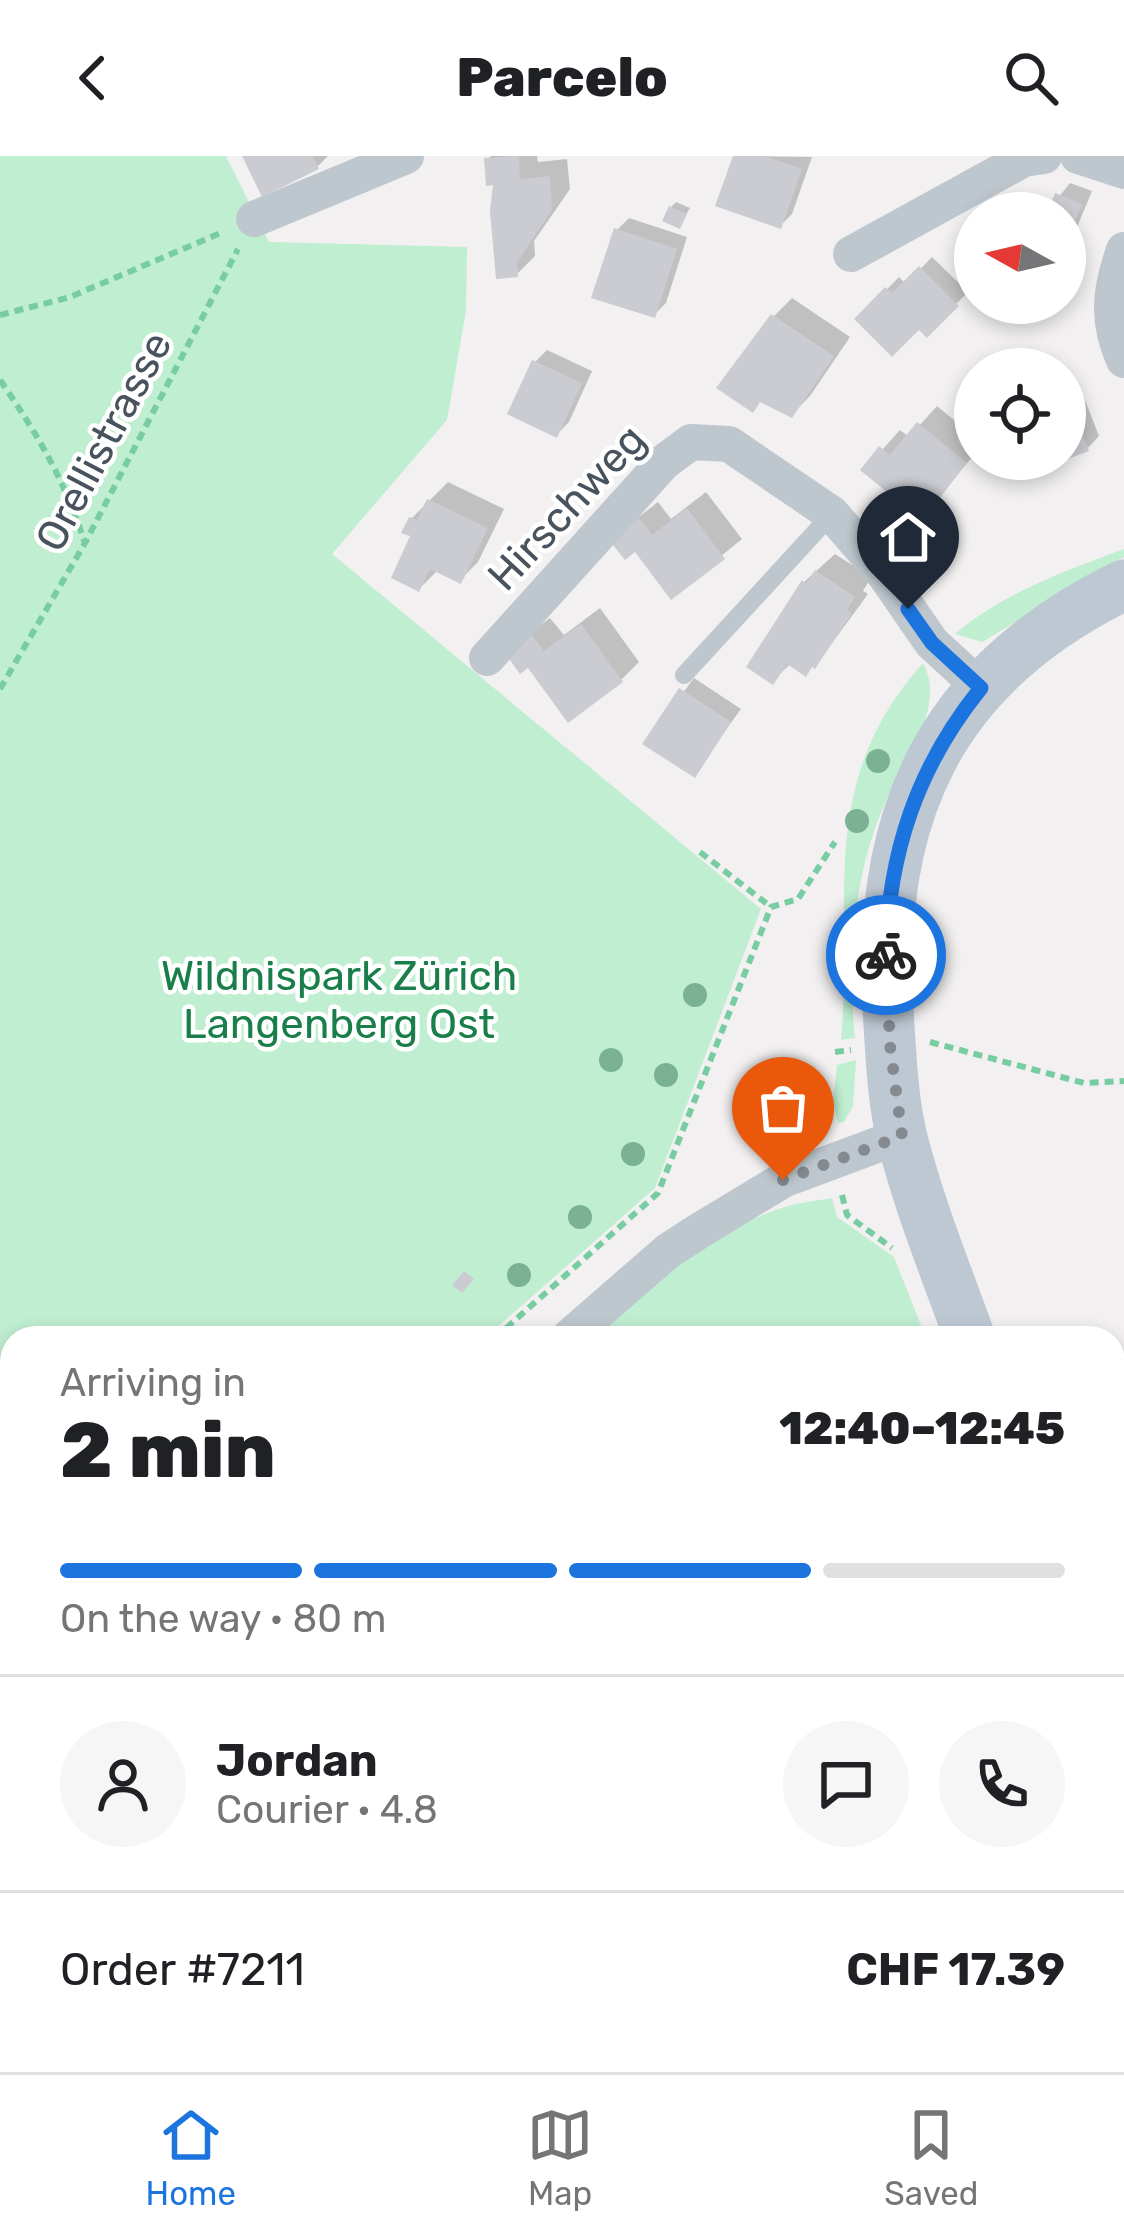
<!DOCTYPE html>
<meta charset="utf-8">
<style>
body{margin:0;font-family:Rubik,sans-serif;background:#f6f6f6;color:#202124;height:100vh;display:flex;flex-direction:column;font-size:45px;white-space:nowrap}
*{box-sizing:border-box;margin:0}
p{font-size:39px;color:#757577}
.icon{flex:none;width:66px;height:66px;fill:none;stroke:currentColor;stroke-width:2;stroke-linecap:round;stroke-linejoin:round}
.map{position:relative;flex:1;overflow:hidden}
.panel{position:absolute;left:0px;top:1170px;width:1125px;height:747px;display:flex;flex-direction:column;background:#fff;border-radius:36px 36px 0 0;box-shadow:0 6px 18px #0003}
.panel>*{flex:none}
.needle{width:78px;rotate:278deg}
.fabs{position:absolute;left:954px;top:36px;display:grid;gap:24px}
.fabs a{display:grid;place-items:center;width:132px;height:132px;border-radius:50%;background:#fff;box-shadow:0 6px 18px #0003;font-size:60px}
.pin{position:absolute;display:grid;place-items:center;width:102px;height:102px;color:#fff;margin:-123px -51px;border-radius:50% 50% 50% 0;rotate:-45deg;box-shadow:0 0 12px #0007}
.pin .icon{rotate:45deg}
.courier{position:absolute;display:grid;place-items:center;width:120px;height:120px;margin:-60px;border:9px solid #1c75df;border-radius:50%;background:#fff;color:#222;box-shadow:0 3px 15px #0007}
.head em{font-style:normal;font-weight:800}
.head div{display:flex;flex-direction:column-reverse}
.head{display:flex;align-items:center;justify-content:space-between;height:204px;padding:0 60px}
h1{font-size:78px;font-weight:800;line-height:90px}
.bar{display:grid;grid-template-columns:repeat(4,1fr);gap:18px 12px;align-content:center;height:144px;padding:0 60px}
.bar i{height:15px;border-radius:9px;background:#e0e0e0}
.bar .selected{background:#1c75df}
.bar p{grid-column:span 4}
.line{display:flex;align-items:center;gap:30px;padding:0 60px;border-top:3px solid #e0e0e0}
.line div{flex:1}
.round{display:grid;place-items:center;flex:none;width:126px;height:126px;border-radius:63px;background:#f6f6f6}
header{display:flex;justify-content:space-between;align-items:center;height:156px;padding:0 60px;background:#fff;font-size:54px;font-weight:800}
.tabs{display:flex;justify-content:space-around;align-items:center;height:168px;border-top:3px solid #e0e0e0;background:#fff;font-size:33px;color:#757577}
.tabs a{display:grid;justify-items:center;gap:6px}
.tabs .selected{color:#1c75df}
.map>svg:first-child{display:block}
</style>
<header><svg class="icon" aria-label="back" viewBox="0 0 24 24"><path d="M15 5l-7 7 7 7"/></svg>Parcelo<svg class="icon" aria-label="search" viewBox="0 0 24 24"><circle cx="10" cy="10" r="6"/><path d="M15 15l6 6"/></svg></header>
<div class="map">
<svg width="1124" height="1916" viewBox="0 0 1124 1916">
<rect width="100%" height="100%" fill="#f2f0f0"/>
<g fill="#bfeed1">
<polygon points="0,0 226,0 269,86 467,91 466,155 447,264 332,398 761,753 655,1032 485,1182 12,1182 12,1628 0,1642"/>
<path d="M 1124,393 L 1124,401 L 982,486 L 955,478 C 1003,437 1065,415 1124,393 Z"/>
<path d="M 923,507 C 947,551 903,606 886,645 C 853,717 847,805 855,882 L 841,884 C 854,741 815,628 923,507 Z"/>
<polygon points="856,904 853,950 844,966 838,967 833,945 837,909"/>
<polygon points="762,951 816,966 819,981 771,1003 758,966"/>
<path d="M 832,1042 L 837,1061 L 894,1101 L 926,1182 L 590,1182 C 643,1135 717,1071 785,1051 C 800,1046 817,1045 832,1042 Z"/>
<polygon points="54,1905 94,1905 97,1912 142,1905 356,1905 409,1916 185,1916 189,1913 180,1916 58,1916"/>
</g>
<g fill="#0003">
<polygon points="245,0 328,0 318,10"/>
<polygon points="491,0 537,0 538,6 567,3 570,33 534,85 535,100 517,118 487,4"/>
<polygon points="736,0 812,1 792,58 780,70"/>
<polygon points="1070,27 1092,35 1068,93 1077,97 1065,127 1065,57 1022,57 1036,39 1055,46"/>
<polygon points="676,46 690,52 679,70 671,51"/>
<polygon points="629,62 687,81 666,147 654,159 617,74"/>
<polygon points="932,101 968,136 927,178 919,170 858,163 899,121 906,128"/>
<polygon points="792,142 850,181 810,240 792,258 774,160"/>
<polygon points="547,194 592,215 569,266 557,278 535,206"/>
<polygon points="1065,226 1070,238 1081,234 1099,280 1087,293 1065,301"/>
<polygon points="937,250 975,281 975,298 927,353 921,348 900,370 902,344 864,314 900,274 909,281"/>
<polygon points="448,326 504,353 478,406 460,424 438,414 419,433 412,362"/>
<polygon points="706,336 742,383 672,440 632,366 658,346 671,363"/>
<polygon points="835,398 871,421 863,435 868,438 824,498 791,507 773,525 804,426"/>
<polygon points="600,452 639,506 621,524 529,508 527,479 550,462 564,479"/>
<polygon points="694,522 741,553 694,618 646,587"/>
</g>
<g fill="#caccd2">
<polygon points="242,0 313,0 319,13 262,41"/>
<polygon points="519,0 520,23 550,20 552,54 517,106 518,121 496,123 490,55 493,29 486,30 484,2"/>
<polygon points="733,0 765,0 802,13 781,73 715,50"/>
<polygon points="1055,37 1082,48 1065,89 1065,57 1047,57"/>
<polygon points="669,50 687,58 680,73 662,65"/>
<polygon points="614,72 677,93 655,162 591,142"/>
<polygon points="919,110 959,150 927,182 919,174 892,201 854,163 885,131 892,137"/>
<polygon points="771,158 834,200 792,262 760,246 753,257 716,232"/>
<polygon points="532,204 582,227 557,282 507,258"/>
<polygon points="1069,244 1089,295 1026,319 1020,303 1065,303 1065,246"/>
<polygon points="917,266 967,307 928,357 919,350 901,374 885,361 898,345 860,314 879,290 890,299"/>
<polygon points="427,343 488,372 461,428 430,413 419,436 391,422 410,380 401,377 409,361 417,364"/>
<polygon points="687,352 725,403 671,444 635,396 625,404 609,384 639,362 652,379"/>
<polygon points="815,414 855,441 847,454 852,457 815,513 812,511 806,521 787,508 773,529 746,511 802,424 806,428"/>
<polygon points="581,468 623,526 568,567 528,512 520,518 505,497 531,478 544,495"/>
<polygon points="679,532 731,566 695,622 642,588"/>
<polygon points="464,1115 474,1123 462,1137 452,1129"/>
</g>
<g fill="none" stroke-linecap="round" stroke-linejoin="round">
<g stroke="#78cca1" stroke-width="6" stroke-dasharray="9 6" stroke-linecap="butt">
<polyline points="0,159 70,141 223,76"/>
<path d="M 0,224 C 36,276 65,324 84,385"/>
<polyline points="0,533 85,387 238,93"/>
<polyline points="700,696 771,751"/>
<polyline points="930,886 1084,927 1124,925"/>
<polyline points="835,896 851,894"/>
<polyline points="822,948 827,974"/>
<polyline points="842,1039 847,1059 892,1092"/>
<polyline points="495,1182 658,1037 771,751 798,743 835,686"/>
<polyline points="1113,1569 1124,1568"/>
<polyline points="0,1656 12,1642"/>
<polyline points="0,1849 6,1868"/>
</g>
<polyline stroke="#bec7ce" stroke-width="18" points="684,519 832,358"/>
<g stroke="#bec7ce" stroke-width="36">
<polyline points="1078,0 1124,15"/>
<polyline points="254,63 406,0"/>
<path d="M 1124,94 C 1110,134 1106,164 1124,204"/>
<polyline points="851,98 1024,3 1044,0"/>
<polyline points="487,502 664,306 691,286 729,288 832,358 885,419 932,487 981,532"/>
<polyline points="568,1182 668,1095 699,1075 783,1024 901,980"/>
<polyline points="1113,1668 1124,1669"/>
<polyline points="0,1727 12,1713"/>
</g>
<g stroke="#bec8d3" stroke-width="51">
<path d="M 970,1182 C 946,1116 919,1049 902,982 C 892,941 891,896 888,854 C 876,657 942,517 1124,429"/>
<polyline points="0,1812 12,1809"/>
<polyline points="803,1905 834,1916"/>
<polyline points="1008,1916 1012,1905"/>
<polyline points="1053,1916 1057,1905"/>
</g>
</g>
<g fill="#7bb194">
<circle cx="878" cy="605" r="12"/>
<circle cx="857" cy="665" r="12"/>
<circle cx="695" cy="839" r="12"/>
<circle cx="611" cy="904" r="12"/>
<circle cx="666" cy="919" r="12"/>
<circle cx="633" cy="998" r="12"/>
<circle cx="580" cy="1061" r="12"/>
<circle cx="519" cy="1119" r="12"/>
</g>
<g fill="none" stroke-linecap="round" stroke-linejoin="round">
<polyline stroke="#848a90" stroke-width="12" stroke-dasharray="0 21.6" points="783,1024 902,980 890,889 886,799"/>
<path stroke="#1c75df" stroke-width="15" d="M 886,799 C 888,698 917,611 981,532 L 932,487 L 908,453"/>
</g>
<g text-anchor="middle" stroke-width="9" stroke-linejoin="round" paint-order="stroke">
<g font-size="42" fill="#48535d" stroke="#fff">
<text transform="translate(103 285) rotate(-62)" y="15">Orellistrasse</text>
<text transform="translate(566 351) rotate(-47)" y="15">Hirschweg</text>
</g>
<g font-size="42" fill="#197e49" stroke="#fff">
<text x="339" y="834">Wildnispark Zürich<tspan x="339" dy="48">Langenberg Ost</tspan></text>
</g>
</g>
</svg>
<div class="fabs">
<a><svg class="needle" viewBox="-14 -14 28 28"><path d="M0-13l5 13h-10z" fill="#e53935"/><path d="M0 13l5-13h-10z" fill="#757577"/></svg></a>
<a><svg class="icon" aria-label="locate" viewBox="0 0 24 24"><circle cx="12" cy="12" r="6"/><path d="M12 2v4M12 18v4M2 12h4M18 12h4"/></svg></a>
</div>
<div class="pin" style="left:783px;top:1024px;background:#ea580c"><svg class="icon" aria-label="bag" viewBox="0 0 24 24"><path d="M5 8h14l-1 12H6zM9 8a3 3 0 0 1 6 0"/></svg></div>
<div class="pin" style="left:908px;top:453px;background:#1f2937"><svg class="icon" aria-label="home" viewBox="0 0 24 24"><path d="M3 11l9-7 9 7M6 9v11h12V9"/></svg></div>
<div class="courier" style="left:886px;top:799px"><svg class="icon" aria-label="bike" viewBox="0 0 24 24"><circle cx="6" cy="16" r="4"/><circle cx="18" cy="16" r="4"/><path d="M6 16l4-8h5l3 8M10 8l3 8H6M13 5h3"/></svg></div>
<section class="panel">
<div class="head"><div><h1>2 min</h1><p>Arriving in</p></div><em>12:40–12:45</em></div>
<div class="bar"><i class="selected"></i><i class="selected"></i><i class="selected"></i><i></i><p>On the way · 80 m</p></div>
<div class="line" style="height:216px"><a class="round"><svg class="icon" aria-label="person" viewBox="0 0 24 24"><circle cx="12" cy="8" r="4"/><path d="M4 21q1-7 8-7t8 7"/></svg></a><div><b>Jordan</b><p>Courier · 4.8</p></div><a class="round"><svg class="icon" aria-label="chat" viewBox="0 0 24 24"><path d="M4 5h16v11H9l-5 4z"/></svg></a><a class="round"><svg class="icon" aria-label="phone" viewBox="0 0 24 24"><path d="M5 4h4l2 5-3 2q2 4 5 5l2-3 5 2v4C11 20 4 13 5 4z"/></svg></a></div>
<div class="line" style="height:156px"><div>Order #7211</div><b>CHF 17.39</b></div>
</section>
</div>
<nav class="tabs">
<a class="selected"><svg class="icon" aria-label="home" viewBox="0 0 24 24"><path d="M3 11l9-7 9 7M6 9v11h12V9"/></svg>Home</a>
<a><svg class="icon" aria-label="map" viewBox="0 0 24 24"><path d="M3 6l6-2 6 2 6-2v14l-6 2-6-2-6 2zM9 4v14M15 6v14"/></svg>Map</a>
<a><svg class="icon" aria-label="saved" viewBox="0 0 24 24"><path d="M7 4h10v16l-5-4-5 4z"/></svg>Saved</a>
</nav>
